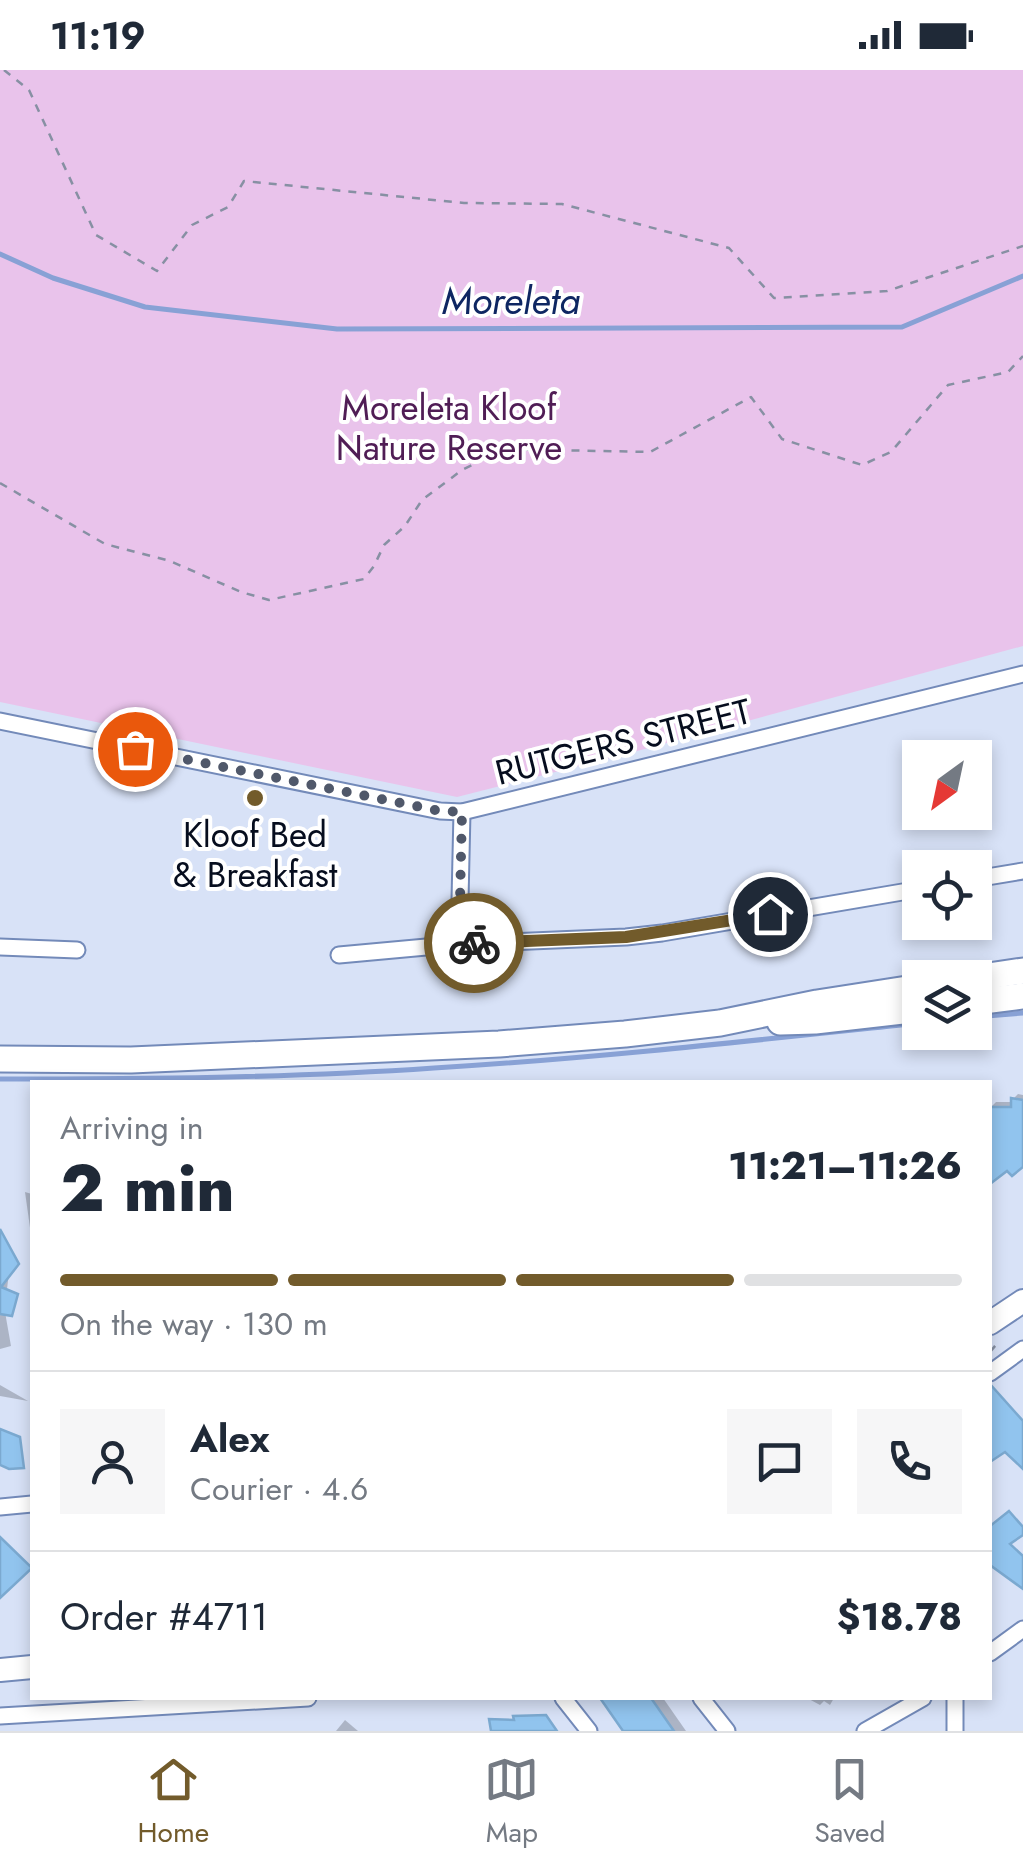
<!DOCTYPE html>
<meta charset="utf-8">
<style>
body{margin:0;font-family:Jost,sans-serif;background:#f6f6f7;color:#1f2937;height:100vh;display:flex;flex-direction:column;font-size:38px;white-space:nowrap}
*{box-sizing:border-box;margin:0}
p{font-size:32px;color:#747a83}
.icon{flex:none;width:55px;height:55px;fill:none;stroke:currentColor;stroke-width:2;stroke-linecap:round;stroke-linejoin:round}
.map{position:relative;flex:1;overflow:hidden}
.panel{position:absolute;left:30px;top:1010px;width:962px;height:620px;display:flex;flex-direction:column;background:#fff;border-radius:0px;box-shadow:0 5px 15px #0003}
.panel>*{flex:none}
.needle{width:65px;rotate:213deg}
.tools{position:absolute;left:902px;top:670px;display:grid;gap:20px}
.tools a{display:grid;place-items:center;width:90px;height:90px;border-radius:0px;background:#fff;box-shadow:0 5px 15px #0003;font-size:50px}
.pin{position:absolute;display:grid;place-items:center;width:85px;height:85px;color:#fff;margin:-42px;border:5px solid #fff;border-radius:50%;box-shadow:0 2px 10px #0007}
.courier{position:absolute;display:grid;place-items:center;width:100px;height:100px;margin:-50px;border:8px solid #725b2b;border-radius:50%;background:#fff;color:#222;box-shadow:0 2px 12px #0007}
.headline em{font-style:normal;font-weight:800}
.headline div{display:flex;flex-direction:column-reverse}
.headline{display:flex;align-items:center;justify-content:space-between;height:170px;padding:0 30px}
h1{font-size:65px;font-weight:800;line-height:75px}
.bar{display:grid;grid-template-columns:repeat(4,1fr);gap:15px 10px;align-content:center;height:120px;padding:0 30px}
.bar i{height:12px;border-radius:8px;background:#e0e1e3}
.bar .active{background:#725b2b}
.bar p{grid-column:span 4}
.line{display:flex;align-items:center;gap:25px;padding:0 30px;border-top:2px solid #e0e1e3}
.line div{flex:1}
.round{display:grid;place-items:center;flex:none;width:105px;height:105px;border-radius:0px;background:#f6f6f7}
.status{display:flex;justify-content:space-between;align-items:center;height:70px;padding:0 50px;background:#fff;direction:ltr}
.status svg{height:28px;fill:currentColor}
.dock{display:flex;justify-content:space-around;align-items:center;height:140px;border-top:2px solid #e0e1e3;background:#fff;font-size:28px;color:#747a83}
.dock a{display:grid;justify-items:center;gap:5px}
.dock .active{color:#725b2b}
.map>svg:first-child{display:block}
</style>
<div class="status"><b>11:19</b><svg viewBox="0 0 49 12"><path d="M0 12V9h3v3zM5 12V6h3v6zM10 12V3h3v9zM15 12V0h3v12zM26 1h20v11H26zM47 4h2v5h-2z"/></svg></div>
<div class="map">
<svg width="1023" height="1661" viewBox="0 0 1023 1661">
<rect width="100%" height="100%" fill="#d8e2f7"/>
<polygon fill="#e9c3eb" points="0,0 1023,0 1023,576 630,683 457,727 0,632"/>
<g fill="#0003">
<polygon points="1018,1024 1023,1025 1023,1093 1007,1097 990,1111 990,1038 996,1032 1013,1032 1013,1029"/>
<polygon points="25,1122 32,1124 32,1172"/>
<polygon points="0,1168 4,1173 8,1173 18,1191 9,1203 7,1219 17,1223 12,1243 5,1242 11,1276 0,1279"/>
<polygon points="0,1315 28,1331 0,1326"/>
<polygon points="603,1628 663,1628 686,1661 626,1661"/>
<polygon points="807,1628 834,1628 830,1635 824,1631 820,1635"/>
<polygon points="345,1650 358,1661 336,1661"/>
</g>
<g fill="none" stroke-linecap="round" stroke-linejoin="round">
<g stroke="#88a1d5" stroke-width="5">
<polyline points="0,184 53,208 145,237 337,259 902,257 1023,206"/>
<polyline points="975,947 1023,943"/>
<path d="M 0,1009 C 145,1009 290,1008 434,998 C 597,988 758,970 920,953"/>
</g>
</g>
<g fill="#91c4ee" stroke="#7ba9d0" stroke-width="2.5">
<polygon points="1011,1028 1023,1030 1023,1097 1012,1106 1007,1101 990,1114 990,1037 1011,1037"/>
<polygon points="0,1159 19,1194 1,1217 18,1224 12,1246 0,1244"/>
<polygon points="990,1314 1023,1351 1023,1399 1005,1382 990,1392"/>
<polygon points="0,1359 20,1367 24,1398 9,1399 0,1395"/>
<polygon points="1009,1441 1023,1457 1023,1465 1010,1474 1023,1486 1023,1519 990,1495 990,1456"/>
<polygon points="0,1467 32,1498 0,1528"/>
<polygon points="600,1628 651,1628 674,1661 623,1661"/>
<polygon points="546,1645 557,1661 491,1661 489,1649 514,1650 513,1646"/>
</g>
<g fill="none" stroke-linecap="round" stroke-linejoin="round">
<g stroke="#738ab9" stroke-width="19">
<g id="street">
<polyline points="0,651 440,741 462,742 1023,604"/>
<polyline points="975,809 1023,801"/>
<polyline points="459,874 462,742"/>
<polyline points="0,877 77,880"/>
<polyline points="339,885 459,874 626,867 662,863 920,819"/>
<polyline points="990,1303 1023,1279"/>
<polyline points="0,1437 32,1434"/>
<polyline points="990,1583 1023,1559"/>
<polyline points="563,1628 589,1661"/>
<polyline points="701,1628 727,1661"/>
<polyline points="955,1628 955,1661"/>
<polyline points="0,1646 308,1628"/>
<polyline points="865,1661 923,1628"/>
</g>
</g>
<g stroke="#738ab9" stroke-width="26">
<g id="secondary">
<polyline points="990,1253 1023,1231"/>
<polyline points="0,1600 32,1597"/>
</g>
</g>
<g stroke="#738ab9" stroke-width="29">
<g id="primary">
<polyline points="975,908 1023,901"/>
<polyline points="975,932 1023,926"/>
<polyline points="780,952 815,951 920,939"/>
<polyline points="0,989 131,990 499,974 625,964 720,953 817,933 920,917"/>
</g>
</g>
<g stroke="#8790a3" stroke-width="2.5" stroke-dasharray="8 8" stroke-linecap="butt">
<polyline points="4,0 29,20 96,165 157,201 192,155 228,137 244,111 464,133 562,134 729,178 774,228 887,221 1023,176"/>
<polyline points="0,413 105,474 170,491 241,522 269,530 364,509 374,496 384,475 405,456 422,430 462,400 504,379 650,382 751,327 782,369 862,395 891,382 948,315 1008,302 1023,286"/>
<polyline points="990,1282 1000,1270"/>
</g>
<use href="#street" stroke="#fff" stroke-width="15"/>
<use href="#secondary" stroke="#fff" stroke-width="22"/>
<use href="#primary" stroke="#fff" stroke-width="25"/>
</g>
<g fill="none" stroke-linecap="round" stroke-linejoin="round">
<polyline stroke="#50586a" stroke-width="10" stroke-dasharray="0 18" points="135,679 440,741 462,742 459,874 474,873"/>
<polyline stroke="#725b2b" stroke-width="12" points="474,873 626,867 770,844"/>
</g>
<circle fill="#725b2b" stroke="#fff" stroke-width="4" cx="255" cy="728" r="10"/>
<g text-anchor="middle" stroke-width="8" stroke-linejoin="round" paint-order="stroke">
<g font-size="35" fill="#501d55" stroke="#fff">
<text x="449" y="350">Moreleta Kloof<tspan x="449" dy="40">Nature Reserve</tspan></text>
</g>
<g font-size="35" fill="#060d1e" stroke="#fff">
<text transform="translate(623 672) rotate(-14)" y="12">RUTGERS STREET</text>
</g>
<g font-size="35" fill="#060d1e" stroke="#fff">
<text x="255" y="777">Kloof Bed<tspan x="255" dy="40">&amp; Breakfast</tspan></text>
</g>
<g font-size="38" font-style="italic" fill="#0e2662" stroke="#fff">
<text x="511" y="244">Moreleta</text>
</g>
</g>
</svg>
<div class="tools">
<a><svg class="needle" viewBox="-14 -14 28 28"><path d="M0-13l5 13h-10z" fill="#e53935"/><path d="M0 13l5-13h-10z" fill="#747a83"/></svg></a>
<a><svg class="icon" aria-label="locate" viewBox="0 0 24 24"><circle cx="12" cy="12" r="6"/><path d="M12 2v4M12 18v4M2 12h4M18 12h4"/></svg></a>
<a><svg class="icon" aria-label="layers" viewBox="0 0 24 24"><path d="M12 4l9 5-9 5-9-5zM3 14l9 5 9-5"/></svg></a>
</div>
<div class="pin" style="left:135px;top:679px;background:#ea580c"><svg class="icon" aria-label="bag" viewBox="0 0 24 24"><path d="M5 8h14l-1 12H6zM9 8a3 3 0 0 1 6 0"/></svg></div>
<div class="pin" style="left:770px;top:844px;background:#1f2937"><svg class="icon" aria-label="home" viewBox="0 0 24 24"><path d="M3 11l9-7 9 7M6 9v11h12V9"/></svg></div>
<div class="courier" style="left:474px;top:873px"><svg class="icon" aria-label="bike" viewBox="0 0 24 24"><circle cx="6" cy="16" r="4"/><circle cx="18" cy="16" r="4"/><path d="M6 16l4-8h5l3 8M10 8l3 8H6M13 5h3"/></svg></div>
<section class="panel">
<div class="headline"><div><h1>2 min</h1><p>Arriving in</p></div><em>11:21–11:26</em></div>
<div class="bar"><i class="active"></i><i class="active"></i><i class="active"></i><i></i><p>On the way · 130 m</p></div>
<div class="line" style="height:180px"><a class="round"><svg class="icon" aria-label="person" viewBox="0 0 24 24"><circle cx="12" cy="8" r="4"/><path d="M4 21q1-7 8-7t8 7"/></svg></a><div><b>Alex</b><p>Courier · 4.6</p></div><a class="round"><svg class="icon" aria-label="chat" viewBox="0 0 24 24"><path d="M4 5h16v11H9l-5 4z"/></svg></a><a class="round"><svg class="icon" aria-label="phone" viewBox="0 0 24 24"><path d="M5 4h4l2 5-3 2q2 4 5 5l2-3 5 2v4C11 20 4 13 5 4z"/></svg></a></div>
<div class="line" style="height:130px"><div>Order #4711</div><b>$18.78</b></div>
</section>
</div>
<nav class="dock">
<a class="active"><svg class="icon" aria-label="home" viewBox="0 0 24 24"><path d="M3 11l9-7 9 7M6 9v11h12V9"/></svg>Home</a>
<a><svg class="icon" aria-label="map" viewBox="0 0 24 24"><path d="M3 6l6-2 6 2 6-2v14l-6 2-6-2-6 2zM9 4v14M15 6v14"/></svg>Map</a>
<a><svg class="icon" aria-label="saved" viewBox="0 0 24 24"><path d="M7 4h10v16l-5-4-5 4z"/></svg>Saved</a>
</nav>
